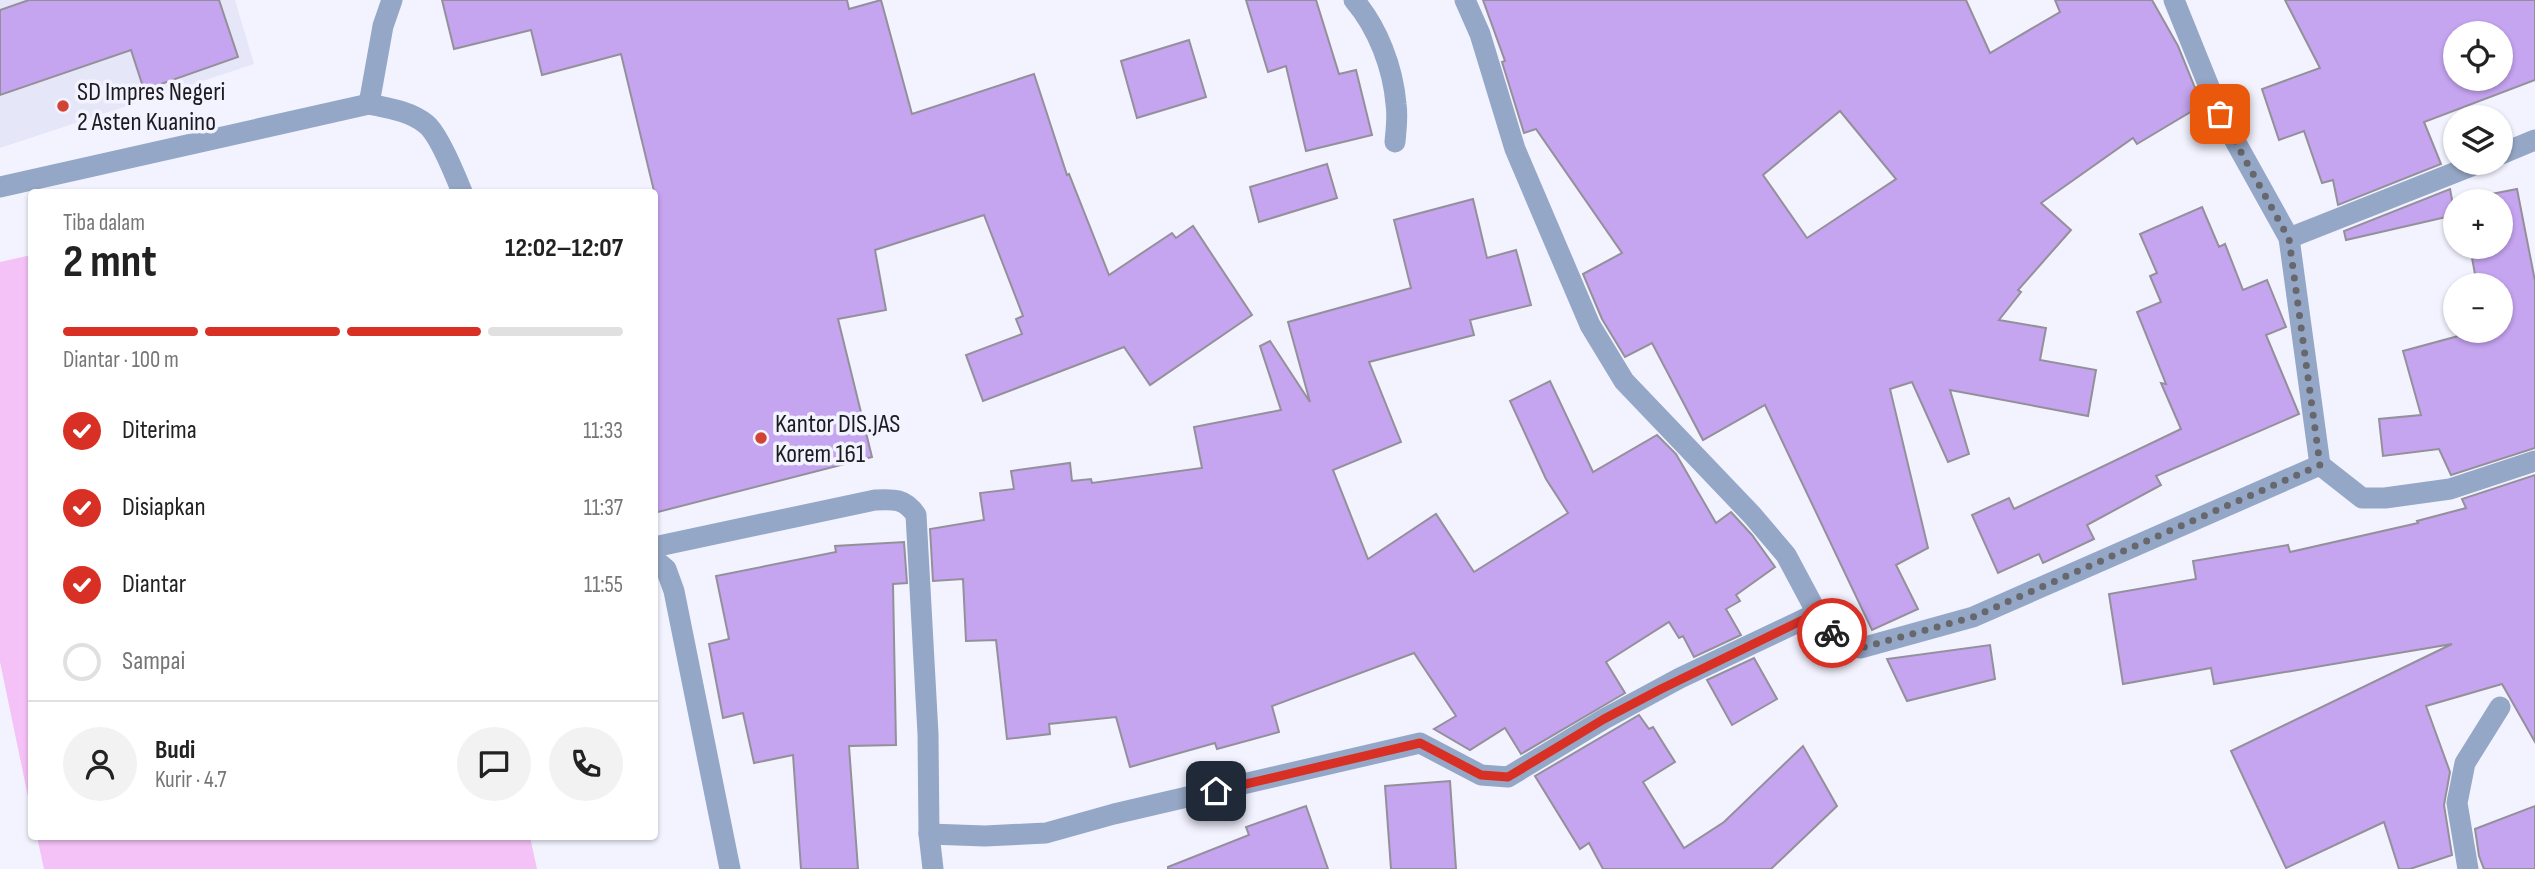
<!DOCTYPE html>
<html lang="id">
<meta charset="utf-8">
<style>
body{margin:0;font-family:"Sofia Sans Condensed",sans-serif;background:#f2f2f2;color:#222;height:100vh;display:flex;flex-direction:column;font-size:26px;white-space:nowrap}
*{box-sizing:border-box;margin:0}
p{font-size:23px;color:#767676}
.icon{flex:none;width:38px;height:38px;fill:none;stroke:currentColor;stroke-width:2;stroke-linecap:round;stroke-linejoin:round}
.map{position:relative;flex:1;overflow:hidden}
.sheet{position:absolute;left:28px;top:189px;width:630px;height:651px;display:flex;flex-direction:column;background:#fff;border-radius:7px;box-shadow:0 2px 5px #0004}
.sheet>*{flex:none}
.controls{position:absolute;left:2443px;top:21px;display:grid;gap:14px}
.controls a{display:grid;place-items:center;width:70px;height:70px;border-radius:50%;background:#fff;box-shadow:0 2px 5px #0004;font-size:35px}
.pin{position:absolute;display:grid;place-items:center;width:60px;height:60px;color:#fff;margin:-30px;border-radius:14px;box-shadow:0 4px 10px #0006}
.courier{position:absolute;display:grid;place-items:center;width:70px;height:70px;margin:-35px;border:5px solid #d93025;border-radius:50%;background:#fff;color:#222;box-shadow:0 2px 9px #0007}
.head em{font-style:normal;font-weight:700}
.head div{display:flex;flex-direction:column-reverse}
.head{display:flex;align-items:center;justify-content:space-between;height:119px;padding:0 35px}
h1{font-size:46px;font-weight:700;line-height:52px}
.bar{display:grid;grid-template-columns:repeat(4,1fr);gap:10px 7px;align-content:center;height:84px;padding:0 35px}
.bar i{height:9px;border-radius:5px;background:#e0e0e0}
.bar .selected{background:#d93025}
.bar p{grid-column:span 4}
.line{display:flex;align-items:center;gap:18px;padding:0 35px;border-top:2px solid #e0e0e0}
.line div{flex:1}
.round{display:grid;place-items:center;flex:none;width:74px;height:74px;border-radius:37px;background:#f2f2f2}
ol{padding:0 35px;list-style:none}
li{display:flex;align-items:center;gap:21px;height:77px}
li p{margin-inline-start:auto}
li .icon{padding:7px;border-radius:50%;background:#d93025;color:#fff;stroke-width:4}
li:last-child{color:#767676}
li i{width:38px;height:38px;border:4px solid #e0e0e0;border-radius:50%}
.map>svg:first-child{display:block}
</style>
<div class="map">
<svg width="2535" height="869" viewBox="0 0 2535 869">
<rect width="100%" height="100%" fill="#f2f3ff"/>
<polygon fill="#e5e7f9" points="0,0 235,0 254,64 0,148"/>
<g fill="#f5c2f7">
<polygon points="31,255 32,255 31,811 0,662 0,262"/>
<polygon points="37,837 530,837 537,869 44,869"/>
</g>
<g fill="#c5a4f0" stroke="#94909a" stroke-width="2" fill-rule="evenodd">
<polygon points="29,0 219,0 238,57 144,90 131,50 0,95 0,10"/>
<polygon points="442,0 847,0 849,9 881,0 912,114 1034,74 1067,175 1069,174 1109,275 1172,233 1176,238 1193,226 1252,315 1150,385 1124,347 983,401 966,355 1022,334 1016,319 1023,316 984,215 875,250 886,310 838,319 872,457 654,513 654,191 621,54 542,75 531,30 454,49"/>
<polygon points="1246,0 1316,0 1339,74 1356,70 1372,135 1306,151 1286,66 1268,72"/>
<path d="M 1483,0 L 1966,0 L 1990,53 L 2060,12 L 2055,0 L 2152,0 L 2178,46 L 2202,105 L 2137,144 L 2133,138 L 2041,203 L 2071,230 L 2018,290 L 2021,292 L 1999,320 L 2046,328 L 2040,360 L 2096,370 L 2088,416 L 1950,390 L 1969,454 L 1948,462 L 1912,382 L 1890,389 L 1928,548 L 1896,565 L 1918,609 L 1872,630 L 1765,405 L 1703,440 L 1652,343 L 1625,357 L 1602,319 L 1583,274 L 1622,253 L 1536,129 L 1524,133 L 1502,62 L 1505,61 ZM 1840,111 L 1896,179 L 1807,238 L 1763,175 Z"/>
<path d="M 2285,0 L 2535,0 L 2535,80 L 2424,122 L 2441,164 L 2338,205 L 2333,180 L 2322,183 L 2304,131 L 2279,140 L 2262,89 L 2320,68 ZM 2455,33 L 2501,33 L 2501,79 L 2455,79 Z"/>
<polygon points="1189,40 1206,97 1137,118 1121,61"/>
<polygon points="1327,164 1337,198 1259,222 1250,187"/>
<polygon points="2450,189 2455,215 2346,240 2344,231"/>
<polygon points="2517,189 2535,281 2535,448 2451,475 2439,449 2383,456 2379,419 2421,415 2403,351 2462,335 2460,331 2501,331 2501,285 2477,285 2470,247 2501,247 2501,201 2461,200"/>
<polygon points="1473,199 1487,258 1516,250 1531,305 1470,320 1474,335 1369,362 1401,442 1333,470 1368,559 1436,514 1474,572 1568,513 1546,479 1510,401 1550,381 1593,472 1657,435 1676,454 1716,523 1731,512 1752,535 1775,567 1736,595 1740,601 1726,609 1741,635 1694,657 1683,636 1679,638 1669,622 1606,662 1625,693 1521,754 1505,728 1470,750 1434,729 1456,716 1414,653 1272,706 1279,732 1217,749 1215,743 1130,767 1116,717 1049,724 1050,734 1007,739 996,640 966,641 963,579 933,581 930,529 984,520 980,493 1014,489 1011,471 1070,463 1072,481 1091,479 1092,483 1202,468 1194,427 1281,410 1260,346 1270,341 1310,402 1288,322 1411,288 1394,220"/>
<polygon points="2202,207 2219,247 2225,244 2243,290 2267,280 2286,327 2266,335 2299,414 2156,476 2161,485 2087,525 2094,539 2043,563 2039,554 1998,573 1972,515 2009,498 2014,509 2181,429 2161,383 2166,384 2137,312 2161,302 2150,276 2157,273 2140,234"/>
<polygon points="2535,475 2535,742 2502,684 2426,706 2450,772 2444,805 2452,855 2410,869 2399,869 2384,822 2286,868 2231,751 2452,644 2214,684 2211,668 2123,684 2109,594 2196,579 2193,561 2288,545 2290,552 2418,523 2417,521 2466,508 2462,499"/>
<polygon points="904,542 907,583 893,584 896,745 849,746 858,869 801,869 793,755 754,763 743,713 723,718 709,644 729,639 716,576 836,552 835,546"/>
<polygon points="1990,645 1995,679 1907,701 1887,659"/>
<polygon points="1754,658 1777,699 1732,725 1707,680"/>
<polygon points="1639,715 1649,729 1653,727 1675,762 1643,782 1684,848 1724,822 1803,746 1837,806 1771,869 1603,869 1589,843 1580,849 1535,776"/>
<polygon points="1450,781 1456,869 1391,869 1385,786"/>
<polygon points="1306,806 1328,869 1168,869 1168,867 1249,835 1246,827"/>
<polygon points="2535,806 2535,869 2484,869 2479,856 2475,829"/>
</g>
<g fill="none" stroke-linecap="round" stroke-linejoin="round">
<g stroke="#95a7c6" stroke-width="21">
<path d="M 1354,0 C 1378,28 1393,68 1396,104 C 1398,117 1396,130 1395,142"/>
<polyline points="1465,0 1480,34 1515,149 1590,325 1624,381 1752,515 1786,555 1817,613"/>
<polyline points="369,104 383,26 392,0"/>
<polyline points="2501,154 2535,140"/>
<path d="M 0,187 L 369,104 C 388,108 410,111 426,124 C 438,133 456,177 462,192"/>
<polyline points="2289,238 2479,163"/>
<polyline points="2320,465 2362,498 2385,498 2450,489 2535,461"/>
<path d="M 654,547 L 875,500 C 893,499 905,498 916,515 L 928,734 L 929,834"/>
<polyline points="654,559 666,569 674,591 730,869"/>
<path d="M 933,869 L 929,834 L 985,836 L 1046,833 L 1114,814 L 1420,743 L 1481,775 L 1508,777 L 1604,719 L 1680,678 L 1817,613 C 1830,631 1836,648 1861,648 L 1973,617 L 2320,465 L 2289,238 L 2220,114 L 2174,0"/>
<polyline points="2468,869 2457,803 2465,763 2500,707"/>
</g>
</g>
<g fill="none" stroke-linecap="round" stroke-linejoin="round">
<path stroke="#67676e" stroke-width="7" stroke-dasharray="0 12.6" d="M 1832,633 C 1841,645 1846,648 1861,648 L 1973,617 L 2320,465 L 2289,239 L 2220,114"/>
<polyline stroke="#d93025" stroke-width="9" points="1216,791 1420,743 1481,775 1508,777 1604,719 1661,689 1817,613 1832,633"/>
</g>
<g fill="#d14434" stroke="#f2f3ff" stroke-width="2.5">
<circle cx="63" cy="106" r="7"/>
<circle cx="761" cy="438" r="7"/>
</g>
<g text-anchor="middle" stroke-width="7" stroke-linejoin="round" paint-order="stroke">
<g font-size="26" fill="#1c1c20" stroke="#f2f3ff" text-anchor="start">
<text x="77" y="100">SD Impres Negeri<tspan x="77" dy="30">2 Asten Kuanino</tspan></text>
<text x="775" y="432">Kantor DIS.JAS<tspan x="775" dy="30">Korem 161</tspan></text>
</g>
</g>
</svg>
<div class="controls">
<a><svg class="icon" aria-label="locate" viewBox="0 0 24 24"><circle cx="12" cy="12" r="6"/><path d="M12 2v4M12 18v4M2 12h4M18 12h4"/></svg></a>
<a><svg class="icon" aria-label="layers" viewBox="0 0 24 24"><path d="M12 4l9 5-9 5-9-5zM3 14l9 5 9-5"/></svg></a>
<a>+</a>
<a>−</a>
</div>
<div class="pin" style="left:2220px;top:114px;background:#ea580c"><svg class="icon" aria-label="bag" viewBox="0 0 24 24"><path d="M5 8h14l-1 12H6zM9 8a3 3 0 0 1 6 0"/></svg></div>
<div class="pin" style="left:1216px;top:791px;background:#1f2937"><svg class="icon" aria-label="home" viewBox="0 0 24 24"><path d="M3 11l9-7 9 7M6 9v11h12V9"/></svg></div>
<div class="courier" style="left:1832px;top:633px"><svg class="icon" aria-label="bike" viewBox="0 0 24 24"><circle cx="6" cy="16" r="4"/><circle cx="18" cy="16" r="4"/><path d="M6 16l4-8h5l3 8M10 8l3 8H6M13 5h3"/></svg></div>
<section class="sheet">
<div class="head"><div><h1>2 mnt</h1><p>Tiba dalam</p></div><em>12:02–12:07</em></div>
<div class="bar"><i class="selected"></i><i class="selected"></i><i class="selected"></i><i></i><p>Diantar · 100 m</p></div>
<ol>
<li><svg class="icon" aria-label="check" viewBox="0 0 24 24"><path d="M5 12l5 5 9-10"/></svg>Diterima<p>11:33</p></li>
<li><svg class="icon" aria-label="check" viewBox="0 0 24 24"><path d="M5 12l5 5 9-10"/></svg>Disiapkan<p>11:37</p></li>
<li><svg class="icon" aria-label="check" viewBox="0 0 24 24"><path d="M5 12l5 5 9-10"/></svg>Diantar<p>11:55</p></li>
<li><i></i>Sampai</li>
</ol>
<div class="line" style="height:126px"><a class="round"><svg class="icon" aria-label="person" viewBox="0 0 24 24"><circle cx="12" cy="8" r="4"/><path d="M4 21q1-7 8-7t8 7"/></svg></a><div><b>Budi</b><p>Kurir · 4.7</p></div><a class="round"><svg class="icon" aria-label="chat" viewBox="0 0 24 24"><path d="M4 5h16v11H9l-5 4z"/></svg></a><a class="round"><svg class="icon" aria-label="phone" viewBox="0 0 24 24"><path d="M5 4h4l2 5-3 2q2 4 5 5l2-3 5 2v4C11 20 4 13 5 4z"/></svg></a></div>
</section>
</div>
